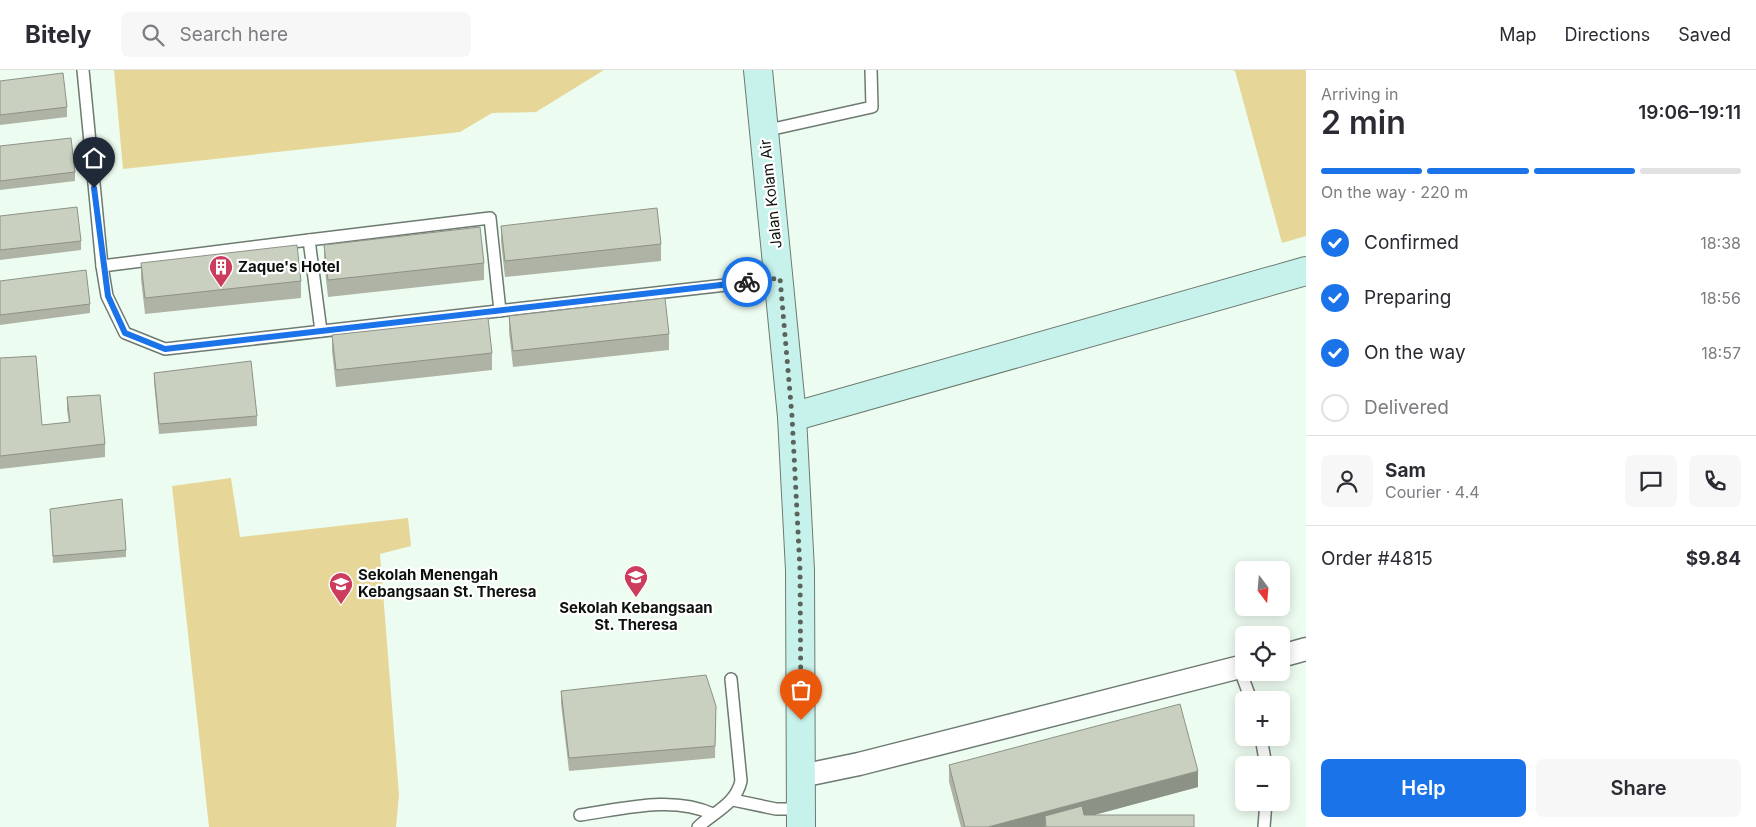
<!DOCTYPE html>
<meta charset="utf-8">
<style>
body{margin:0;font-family:Inter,sans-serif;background:#f7f7f7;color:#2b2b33;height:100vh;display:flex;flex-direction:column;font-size:19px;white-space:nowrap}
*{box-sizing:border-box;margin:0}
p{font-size:16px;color:#7c7c81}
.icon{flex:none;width:28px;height:28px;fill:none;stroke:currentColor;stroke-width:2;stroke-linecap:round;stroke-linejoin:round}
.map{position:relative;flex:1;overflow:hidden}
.panel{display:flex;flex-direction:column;background:#fff;width:450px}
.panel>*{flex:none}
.needle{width:32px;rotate:164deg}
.controls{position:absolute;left:1235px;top:491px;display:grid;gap:10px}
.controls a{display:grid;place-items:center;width:55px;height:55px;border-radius:8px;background:#fff;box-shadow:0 2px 12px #0003;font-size:25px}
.pin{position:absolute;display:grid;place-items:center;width:42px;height:42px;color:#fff;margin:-51px -21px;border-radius:50% 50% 50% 0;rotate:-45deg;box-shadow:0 0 5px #0007}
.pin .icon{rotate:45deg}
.courier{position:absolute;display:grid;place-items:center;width:50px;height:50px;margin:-25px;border:4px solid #1a73e8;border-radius:50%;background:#fff;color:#222;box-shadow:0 1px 6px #0007}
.head em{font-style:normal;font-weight:600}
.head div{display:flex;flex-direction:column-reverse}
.head{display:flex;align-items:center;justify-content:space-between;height:85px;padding:0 15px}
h1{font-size:32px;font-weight:600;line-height:38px}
.bar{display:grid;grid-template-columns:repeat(4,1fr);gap:8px 5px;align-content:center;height:60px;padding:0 15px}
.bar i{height:6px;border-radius:4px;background:#e1e1e2}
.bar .active{background:#1a73e8}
.bar p{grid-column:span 4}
.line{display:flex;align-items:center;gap:12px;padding:0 15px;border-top:1px solid #e1e1e2}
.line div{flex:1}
.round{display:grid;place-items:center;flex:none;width:52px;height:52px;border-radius:8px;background:#f7f7f7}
ol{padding:0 15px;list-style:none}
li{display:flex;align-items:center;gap:15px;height:55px}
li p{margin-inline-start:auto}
li .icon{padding:5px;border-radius:50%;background:#1a73e8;color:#fff;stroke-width:4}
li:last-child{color:#7c7c81}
li i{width:28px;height:28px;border:2px solid #e1e1e2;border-radius:50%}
.primary-button{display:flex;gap:10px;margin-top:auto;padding:10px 15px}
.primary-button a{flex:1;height:58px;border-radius:8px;background:#1a73e8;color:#fff;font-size:20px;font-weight:600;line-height:58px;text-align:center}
.primary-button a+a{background:#f7f7f7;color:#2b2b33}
header{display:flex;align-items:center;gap:30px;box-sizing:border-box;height:70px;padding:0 25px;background:#fff;border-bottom:1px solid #e1e1e2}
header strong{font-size:24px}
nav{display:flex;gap:28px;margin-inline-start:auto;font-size:18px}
.search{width:350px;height:45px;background:#f7f7f7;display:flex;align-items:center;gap:12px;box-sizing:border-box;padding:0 18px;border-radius:8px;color:#7c7c81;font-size:19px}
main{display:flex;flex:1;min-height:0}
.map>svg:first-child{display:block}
</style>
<header>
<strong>Bitely</strong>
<div class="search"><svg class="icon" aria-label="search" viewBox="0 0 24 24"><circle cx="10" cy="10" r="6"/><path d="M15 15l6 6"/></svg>Search here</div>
<nav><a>Map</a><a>Directions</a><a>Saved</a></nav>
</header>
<main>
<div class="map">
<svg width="1306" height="757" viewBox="0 0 1306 757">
<rect width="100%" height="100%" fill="#edfcf0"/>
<g fill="#e6d799">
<polygon points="114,0 604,0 536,42 492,43 460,62 123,99"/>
<polygon points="1232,0 1306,0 1306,166 1282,173 1235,1"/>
<polygon points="231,408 240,467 408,448 411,476 380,484 399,725 396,757 209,757 172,416"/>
</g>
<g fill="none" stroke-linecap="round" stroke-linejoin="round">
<g stroke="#6d7a70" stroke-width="14">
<g id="lane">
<polyline points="83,0 102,196 107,226 125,263 165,279 778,209"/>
<polyline points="764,61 872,37 871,0"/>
<polyline points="102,196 309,170"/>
<polyline points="321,261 309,170 490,148 500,241"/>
<polyline points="1239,597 1251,630"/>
<polyline points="1261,668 1266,695"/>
<polyline points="733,730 776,739 801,739"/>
<path d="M 580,745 C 623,739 672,725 713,744"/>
<path d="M 698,757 C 714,742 736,734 741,711 L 731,609"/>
<polyline points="1264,757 1266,732"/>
</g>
</g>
<g stroke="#6d7a70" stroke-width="25">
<g id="street">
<polyline points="1281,586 1306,579"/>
<polyline points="801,706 859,694 1244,596"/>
</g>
</g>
<g stroke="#6d7a70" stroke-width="30">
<g id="secondary">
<polyline points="758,0 792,347 800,500 801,757"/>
<polyline points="792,347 1306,201"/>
</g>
</g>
<use href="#lane" stroke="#fff" stroke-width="11"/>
<use href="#street" stroke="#fff" stroke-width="22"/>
<use href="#secondary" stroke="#c7f2eb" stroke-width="28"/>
</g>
<g fill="#aeb3a5">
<polygon points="0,11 67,37 67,47 0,55"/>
<polygon points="0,76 75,102 75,111 0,120"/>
<polygon points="0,146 81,171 81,180 0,190"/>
<polygon points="501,156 661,174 661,191 505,207 501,172"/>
<polygon points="324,175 484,193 484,210 328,227 324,192"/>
<polygon points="141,193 301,211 301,228 145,244 141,209"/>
<polygon points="0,211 90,234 90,243 0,255"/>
<polygon points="509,246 669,264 669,280 513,297 509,262"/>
<polygon points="332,265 492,283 492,300 336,317 332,281"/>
<polygon points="0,288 42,355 69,353 67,340 67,327 105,374 105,387 0,399"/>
<polygon points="154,303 257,346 257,356 159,364 154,312"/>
<polygon points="50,439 126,480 126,487 53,493"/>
<polygon points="561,621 716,636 715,688 569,701 561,634"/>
<polygon points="949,695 1198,717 1093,745 1194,757 961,757 949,712"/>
</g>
<polygon fill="#8d9286" points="1198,701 1198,717 1050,757 1045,746 1045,757 988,757"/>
<g fill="#cad0c0" stroke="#8d9286">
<polygon points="63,3 67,37 0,45 0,11"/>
<polygon points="71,68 75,102 0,111 0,76"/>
<polygon points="77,137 81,171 0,180 0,146"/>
<polygon points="657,138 661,174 505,191 501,156"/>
<polygon points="480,157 484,193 328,210 324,175"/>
<polygon points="297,175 301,211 145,228 141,193"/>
<polygon points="86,200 90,234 0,245 0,211"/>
<polygon points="665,228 669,264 513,281 509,246"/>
<polygon points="488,248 492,283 336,300 332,265"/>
<polygon points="36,286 42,355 70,352 67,327 100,325 105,374 0,386 0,288"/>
<polygon points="251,291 257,346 159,354 154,303"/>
<polygon points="122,429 126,480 53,486 50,439"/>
<polygon points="706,605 716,636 715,676 569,688 561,621"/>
<polygon points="1180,634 1198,701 988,757 965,757 949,695"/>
<polygon points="1082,736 1084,745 1194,745 1194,757 1046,757 1045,746"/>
</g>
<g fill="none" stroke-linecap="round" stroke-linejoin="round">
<polyline stroke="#5b635c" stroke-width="5" stroke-dasharray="0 9" points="747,212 780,208 792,346 800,500 801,650"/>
<polyline stroke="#1a73e8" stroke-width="6" points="94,118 108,226 125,263 165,279 747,212"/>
</g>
<defs>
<g id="building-pin" transform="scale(1.25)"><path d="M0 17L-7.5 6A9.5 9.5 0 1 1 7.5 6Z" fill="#cc3c5d" stroke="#fff"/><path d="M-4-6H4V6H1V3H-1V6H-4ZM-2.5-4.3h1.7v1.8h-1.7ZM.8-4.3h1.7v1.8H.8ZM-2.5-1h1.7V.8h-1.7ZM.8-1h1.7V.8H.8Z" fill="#fff"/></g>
<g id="school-pin" transform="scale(1.25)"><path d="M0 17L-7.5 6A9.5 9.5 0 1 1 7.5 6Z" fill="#cc3c5d" stroke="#fff"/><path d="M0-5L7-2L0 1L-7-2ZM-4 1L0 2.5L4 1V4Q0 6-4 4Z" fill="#fff"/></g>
</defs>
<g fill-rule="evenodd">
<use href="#building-pin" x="221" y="197"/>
<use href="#school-pin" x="636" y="507"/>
<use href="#school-pin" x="341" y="514"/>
</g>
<g text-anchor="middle" stroke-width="4.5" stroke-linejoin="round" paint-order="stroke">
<g font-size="15" fill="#0c110d" stroke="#fff">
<text transform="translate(771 124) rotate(-96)" y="5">Jalan Kolam Air</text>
</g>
<g font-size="15" font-weight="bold" fill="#0c110d" stroke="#fff" text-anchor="start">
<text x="238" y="202">Zaque's Hotel</text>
<text x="358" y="510">Sekolah Menengah<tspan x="358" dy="17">Kebangsaan St. Theresa</tspan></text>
<text x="636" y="543" text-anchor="middle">Sekolah Kebangsaan<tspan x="636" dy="17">St. Theresa</tspan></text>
</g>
</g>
</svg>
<div class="controls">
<a><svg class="needle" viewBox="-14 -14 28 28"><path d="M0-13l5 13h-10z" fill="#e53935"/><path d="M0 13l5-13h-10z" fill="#7c7c81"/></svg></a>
<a><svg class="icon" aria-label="locate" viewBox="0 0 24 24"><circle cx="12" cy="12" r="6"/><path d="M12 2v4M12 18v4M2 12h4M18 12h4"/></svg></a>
<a>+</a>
<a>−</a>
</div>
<div class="pin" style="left:801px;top:650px;background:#ea580c"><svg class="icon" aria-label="bag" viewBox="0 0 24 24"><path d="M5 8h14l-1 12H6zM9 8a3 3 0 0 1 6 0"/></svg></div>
<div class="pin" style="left:94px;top:118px;background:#1f2937"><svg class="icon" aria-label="home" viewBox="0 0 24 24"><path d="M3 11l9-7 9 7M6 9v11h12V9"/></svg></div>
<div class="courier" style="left:747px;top:212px"><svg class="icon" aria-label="bike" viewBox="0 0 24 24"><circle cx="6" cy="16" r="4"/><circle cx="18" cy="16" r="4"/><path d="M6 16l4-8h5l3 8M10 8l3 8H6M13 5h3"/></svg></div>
</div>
<section class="panel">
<div class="head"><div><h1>2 min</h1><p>Arriving in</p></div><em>19:06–19:11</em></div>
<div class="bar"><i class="active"></i><i class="active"></i><i class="active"></i><i></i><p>On the way · 220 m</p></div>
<ol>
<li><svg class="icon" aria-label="check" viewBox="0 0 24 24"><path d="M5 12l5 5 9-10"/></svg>Confirmed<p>18:38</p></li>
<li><svg class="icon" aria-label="check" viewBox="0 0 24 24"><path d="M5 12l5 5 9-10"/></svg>Preparing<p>18:56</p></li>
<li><svg class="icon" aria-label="check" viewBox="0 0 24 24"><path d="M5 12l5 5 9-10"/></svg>On the way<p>18:57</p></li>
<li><i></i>Delivered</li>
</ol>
<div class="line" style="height:90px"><a class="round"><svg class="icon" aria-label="person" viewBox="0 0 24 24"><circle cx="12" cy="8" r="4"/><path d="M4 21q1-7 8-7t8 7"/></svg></a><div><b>Sam</b><p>Courier · 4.4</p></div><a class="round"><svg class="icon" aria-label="chat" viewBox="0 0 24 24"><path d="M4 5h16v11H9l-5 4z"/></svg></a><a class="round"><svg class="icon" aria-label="phone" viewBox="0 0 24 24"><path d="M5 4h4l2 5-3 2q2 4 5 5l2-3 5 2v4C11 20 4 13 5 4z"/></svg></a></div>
<div class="line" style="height:65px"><div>Order #4815</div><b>$9.84</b></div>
<div class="primary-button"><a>Help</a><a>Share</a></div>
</section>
</main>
